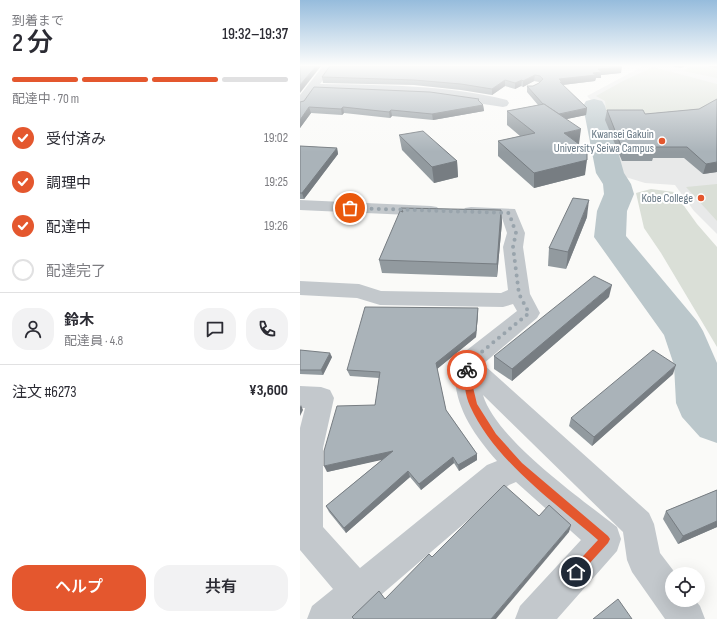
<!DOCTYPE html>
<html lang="ja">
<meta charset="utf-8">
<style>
body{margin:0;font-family:"Sofia Sans Condensed","Noto Sans JP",sans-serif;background:#f2f2f3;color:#2b2b33;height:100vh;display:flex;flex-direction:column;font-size:15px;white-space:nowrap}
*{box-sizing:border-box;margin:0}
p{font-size:13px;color:#7c7c81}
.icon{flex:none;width:22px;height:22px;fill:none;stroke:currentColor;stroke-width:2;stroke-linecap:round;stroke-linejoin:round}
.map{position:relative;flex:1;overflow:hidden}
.drawer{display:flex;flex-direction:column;background:#fff;width:300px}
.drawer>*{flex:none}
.tools{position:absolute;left:365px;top:567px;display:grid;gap:8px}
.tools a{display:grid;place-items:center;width:40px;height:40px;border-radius:50%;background:#fff;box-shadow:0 4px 16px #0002;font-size:20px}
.pin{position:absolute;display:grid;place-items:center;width:34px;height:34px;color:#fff;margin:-17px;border:2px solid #fff;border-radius:50%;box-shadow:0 1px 4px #0007}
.courier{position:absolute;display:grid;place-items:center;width:40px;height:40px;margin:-20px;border:3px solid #e4572e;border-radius:50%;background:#fff;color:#222;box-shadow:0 1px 5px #0007}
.headline em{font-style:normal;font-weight:600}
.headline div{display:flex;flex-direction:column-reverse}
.headline{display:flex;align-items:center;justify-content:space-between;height:68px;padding:0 12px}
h1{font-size:26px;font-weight:600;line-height:30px}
.bar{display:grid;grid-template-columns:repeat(4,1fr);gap:6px 4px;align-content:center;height:48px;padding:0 12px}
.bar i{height:5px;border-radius:3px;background:#e1e1e2}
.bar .on{background:#e4572e}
.bar p{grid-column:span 4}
.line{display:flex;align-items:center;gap:10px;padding:0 12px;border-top:1px solid #e1e1e2}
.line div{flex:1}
.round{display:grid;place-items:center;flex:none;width:42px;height:42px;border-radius:16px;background:#f2f2f3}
ol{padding:0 12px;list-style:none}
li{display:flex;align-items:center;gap:12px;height:44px}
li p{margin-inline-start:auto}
li .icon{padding:4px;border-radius:50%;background:#e4572e;color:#fff;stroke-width:4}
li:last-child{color:#7c7c81}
li i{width:22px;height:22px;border:2px solid #e1e1e2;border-radius:50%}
.cta{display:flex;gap:8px;margin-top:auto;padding:8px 12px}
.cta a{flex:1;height:46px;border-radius:16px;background:#e4572e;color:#fff;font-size:16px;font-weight:600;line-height:46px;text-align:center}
.cta a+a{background:#f2f2f3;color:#2b2b33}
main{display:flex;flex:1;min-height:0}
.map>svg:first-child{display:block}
</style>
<main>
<section class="drawer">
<div class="headline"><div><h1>2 分</h1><p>到着まで</p></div><em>19:32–19:37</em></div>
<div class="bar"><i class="on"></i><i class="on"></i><i class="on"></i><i></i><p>配達中 · 70 m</p></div>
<ol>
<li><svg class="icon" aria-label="check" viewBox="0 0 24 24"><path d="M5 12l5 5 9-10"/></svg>受付済み<p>19:02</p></li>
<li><svg class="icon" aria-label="check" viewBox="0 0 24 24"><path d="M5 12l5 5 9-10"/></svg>調理中<p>19:25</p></li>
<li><svg class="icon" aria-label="check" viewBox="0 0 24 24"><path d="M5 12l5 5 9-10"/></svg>配達中<p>19:26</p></li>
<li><i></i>配達完了</li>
</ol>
<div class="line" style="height:72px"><a class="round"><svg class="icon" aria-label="person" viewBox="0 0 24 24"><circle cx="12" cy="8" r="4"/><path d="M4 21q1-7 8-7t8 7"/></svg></a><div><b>鈴木</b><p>配達員 · 4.8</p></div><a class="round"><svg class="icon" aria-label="chat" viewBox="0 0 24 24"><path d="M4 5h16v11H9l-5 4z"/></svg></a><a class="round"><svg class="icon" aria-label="phone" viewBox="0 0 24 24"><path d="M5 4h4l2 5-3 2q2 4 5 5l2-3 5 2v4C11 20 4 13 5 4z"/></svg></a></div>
<div class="line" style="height:52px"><div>注文 #6273</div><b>¥3,600</b></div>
<div class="cta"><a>ヘルプ</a><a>共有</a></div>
</section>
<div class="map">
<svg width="417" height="619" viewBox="0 0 417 619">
<rect width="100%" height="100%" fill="#fafaf8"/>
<polygon fill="#e8e9e9" points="343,66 417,66 417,234 394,211 375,185 345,183 319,175 297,106 287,96"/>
<g fill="#dadfd7">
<polygon points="391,66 417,66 417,78 383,71"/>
<polygon points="353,67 417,84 417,102 393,115 307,117 305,101 296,96 323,81"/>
<polygon points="417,184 417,221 386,187"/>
<polygon points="351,189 374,192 397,224 417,247 417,347 361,253 344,228 336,193"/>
</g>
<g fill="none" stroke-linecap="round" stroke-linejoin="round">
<polygon fill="#bbc7cb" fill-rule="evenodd" points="294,99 302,101 305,106 324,173 331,184 334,194 327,211 326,236 397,321 403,331 417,363 417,443 400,437 382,417 376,403 374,365 364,335 294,237 297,211 304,194 303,184 296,173 283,106 286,101"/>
<g fill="#c3c8cc" fill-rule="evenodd">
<path d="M 23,66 L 33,66 L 20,84 C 82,85 147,85 207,100 L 209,103 L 207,106 L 203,107 L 131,96 L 15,91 L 4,106 L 0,107 L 0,95 Z"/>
<polygon points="0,200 131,206 137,207 140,211 137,215 131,216 0,210"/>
<path d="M 171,207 L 215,209 L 225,233 L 223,247 L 230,294 L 240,313 L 237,318 L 183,364 L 349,513 L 354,524 L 360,553 L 376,574 L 372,574 L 372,600 L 395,600 L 400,606 L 405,619 L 365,619 L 332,572 L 327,560 L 323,532 L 183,395 C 196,439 280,498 317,527 L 321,539 L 317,551 L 257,619 L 215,619 L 220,606 L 281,540 L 216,482 L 209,485 L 53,619 L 7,619 L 12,606 L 33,589 L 0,550 L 0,428 L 5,408 L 0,408 L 0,386 L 21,387 L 30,390 L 34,398 L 23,448 L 23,527 L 60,568 L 187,465 L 197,461 C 176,437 157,411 155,379 C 155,370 154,365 158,357 L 217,311 L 213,304 L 203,307 L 80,305 L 57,298 L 0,295 L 0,281 L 59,284 L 81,291 L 201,293 L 208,290 L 203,247 L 207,233 L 202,218 L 165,216 L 162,212 L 165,208 Z"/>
</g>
</g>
<g fill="#929a9f">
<polygon points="370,66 385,66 381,68"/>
<polygon points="406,66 417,66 417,68"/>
<polygon points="321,73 301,75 301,78 296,78 295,81 262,85 287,108 286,115 266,119 279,144 285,175 234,188 198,156 198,141 220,136 207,125 207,111 238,105 227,92 227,86 233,86 239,83 240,82 239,82 234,81 223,87 221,86 215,89 205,86 192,95 161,90 114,85 23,83 22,77"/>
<polygon points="179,101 183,105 184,111 133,120 92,116 90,118 44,113 42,115 11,113 0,128 0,102"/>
<polygon points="399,109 417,172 403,174 384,158 353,158 352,161 322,161 305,120 307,110 345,114"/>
<polygon points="99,135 157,161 158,177 134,183 102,150"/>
<polygon points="0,146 37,148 38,154 4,199 0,199"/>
<polygon points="101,208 201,210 202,222 197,277 82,273 79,260 101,211"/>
<polygon points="287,217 266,269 248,266 249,248"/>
<polygon points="309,297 212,381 194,369 194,356"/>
<polygon points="178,314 176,337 137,369 146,410 177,454 177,460 159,471 154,463 121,490 110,477 46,533 29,512 26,506 83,459 27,472 75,405 79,378 50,376 47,370"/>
<polygon points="0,350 32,357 23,375 0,374"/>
<polygon points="373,374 292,446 269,426 271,418"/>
<polygon points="417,490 417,527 378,544 363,519 366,511"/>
</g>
<g fill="#777d82">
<polygon points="16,66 21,66 0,93 0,85"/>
<polygon points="322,67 321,73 301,75 301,78 296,78 295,81 262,85 259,88 259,79 293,73 298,69"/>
<polygon points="235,75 234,81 223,87 223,81"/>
<polygon points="205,80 205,86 192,95 192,89"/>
<polygon points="222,80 221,86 215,89 215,83"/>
<polygon points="179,99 179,105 183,105 184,111 133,120 132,114 178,100"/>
<polygon points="9,107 11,113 0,128 0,120"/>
<polygon points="43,107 44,113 42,115 41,109"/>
<polygon points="287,108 286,115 253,122 253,116"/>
<polygon points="91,110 92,116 90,118 89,112"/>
<polygon points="281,129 279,144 264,133"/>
<polygon points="37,148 38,154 4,199 2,193"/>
<polygon points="287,160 285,175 234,188 234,173"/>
<polygon points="157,161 158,177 134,183 132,167"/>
<polygon points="417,162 417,172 403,174 406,164"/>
<polygon points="289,200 287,217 266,269 268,252"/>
<polygon points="201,210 202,222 197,277 197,264"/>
<polygon points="312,285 309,297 212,381 212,369"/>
<polygon points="178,308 178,314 176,337 137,369 136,363"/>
<polygon points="30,353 32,357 23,375 21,370"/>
<polygon points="376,365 373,374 292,446 294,437"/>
<polygon points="1,405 3,410 0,416 0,407"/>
<polygon points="93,451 95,457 27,472 24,466"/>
<polygon points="177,454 177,460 159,471 158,465"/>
<polygon points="153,457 154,463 121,490 119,484"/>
<polygon points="108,471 110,477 46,533 44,528"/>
<polygon points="417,521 417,527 378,544 383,536"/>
<polygon points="271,525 269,532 196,619 191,619"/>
</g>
<g fill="#aab3b9" stroke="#777d82">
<polygon points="0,66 16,66 0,85"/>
<polygon points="30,66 320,66 322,67 298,69 302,72 293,73 296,75 259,79 262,82 260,82 287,108 259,114 244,104 243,104 227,86 233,86 239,83 243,79 240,76 235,75 223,81 222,80 215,83 205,80 192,89 161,84 114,80 22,77"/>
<polygon points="14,87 130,92 179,99 178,100 183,105 132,114 91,110 89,112 43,107 41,109 9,107 0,120 0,102 4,101"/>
<polygon points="417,99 417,162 406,164 387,147 352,147 354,151 323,151 307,110 343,110 345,114 399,109"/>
<polygon points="244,104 281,129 264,133 287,150 287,160 234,173 198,141 235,133 207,111"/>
<polygon points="123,131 157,161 132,167 99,135"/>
<polygon points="0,146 37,148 2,193 0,193"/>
<polygon points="273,198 289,200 268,252 249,248"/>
<polygon points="101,208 201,210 197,264 79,260 100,211 103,212"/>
<polygon points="294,276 312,285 212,369 194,356"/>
<polygon points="65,307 178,308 176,331 136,363 146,410 177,454 158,465 153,457 119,484 108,471 44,528 26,506 93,451 24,466 24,451 37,406 75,405 80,372 47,370"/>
<polygon points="0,350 30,353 21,370 0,370"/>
<polygon points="353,350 376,365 294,437 271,418"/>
<polygon points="204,485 239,516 249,505 271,525 191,619 54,619 52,617 79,591 85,599 129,554 132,557"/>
<polygon points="417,490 417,521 383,536 366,511"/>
<polygon points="318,599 332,619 293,619"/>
</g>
<linearGradient id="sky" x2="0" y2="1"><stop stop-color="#96bcdc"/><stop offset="0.43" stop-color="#fdfdfc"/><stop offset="1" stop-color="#fdfdfc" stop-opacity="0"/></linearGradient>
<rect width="417" height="152" fill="url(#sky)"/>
<path fill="#e4572e" d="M 167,367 L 171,370 L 172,383 L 177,404 L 196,434 L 222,463 L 308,536 L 310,539 L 308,543 L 279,575 L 276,577 L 272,575 L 270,572 L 272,568 L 298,540 C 253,501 195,461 170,406 C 165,395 164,382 164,370 Z"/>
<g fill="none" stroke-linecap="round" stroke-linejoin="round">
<polyline stroke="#99a4ac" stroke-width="4" stroke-dasharray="0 7.2" points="50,208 209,213 216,233 213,247 219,294 229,313 167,364 167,370"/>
</g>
<g fill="#e4572e" stroke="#fff" stroke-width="1.5">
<circle cx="362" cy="141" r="4"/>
<circle cx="401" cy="198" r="4"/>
</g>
<g text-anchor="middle" stroke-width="4" stroke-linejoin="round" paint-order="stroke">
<g font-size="12" fill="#657683" stroke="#fff" text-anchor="end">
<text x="354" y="138">Kwansei Gakuin<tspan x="354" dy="14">University Seiwa Campus</tspan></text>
<text x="393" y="202">Kobe College</text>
</g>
</g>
</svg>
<div class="tools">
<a><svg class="icon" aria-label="locate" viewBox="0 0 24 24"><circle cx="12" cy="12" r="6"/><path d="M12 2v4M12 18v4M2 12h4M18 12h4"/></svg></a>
</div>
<div class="pin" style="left:50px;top:208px;background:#ea580c"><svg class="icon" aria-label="bag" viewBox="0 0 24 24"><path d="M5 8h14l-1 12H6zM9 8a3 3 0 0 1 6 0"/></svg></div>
<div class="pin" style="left:276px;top:572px;background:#1f2937"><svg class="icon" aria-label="home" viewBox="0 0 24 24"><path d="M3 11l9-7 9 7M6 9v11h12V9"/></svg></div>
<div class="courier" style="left:167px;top:370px"><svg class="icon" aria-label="bike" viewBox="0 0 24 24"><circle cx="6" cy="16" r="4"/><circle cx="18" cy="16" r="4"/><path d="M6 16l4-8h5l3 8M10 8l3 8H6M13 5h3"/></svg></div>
</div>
</main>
